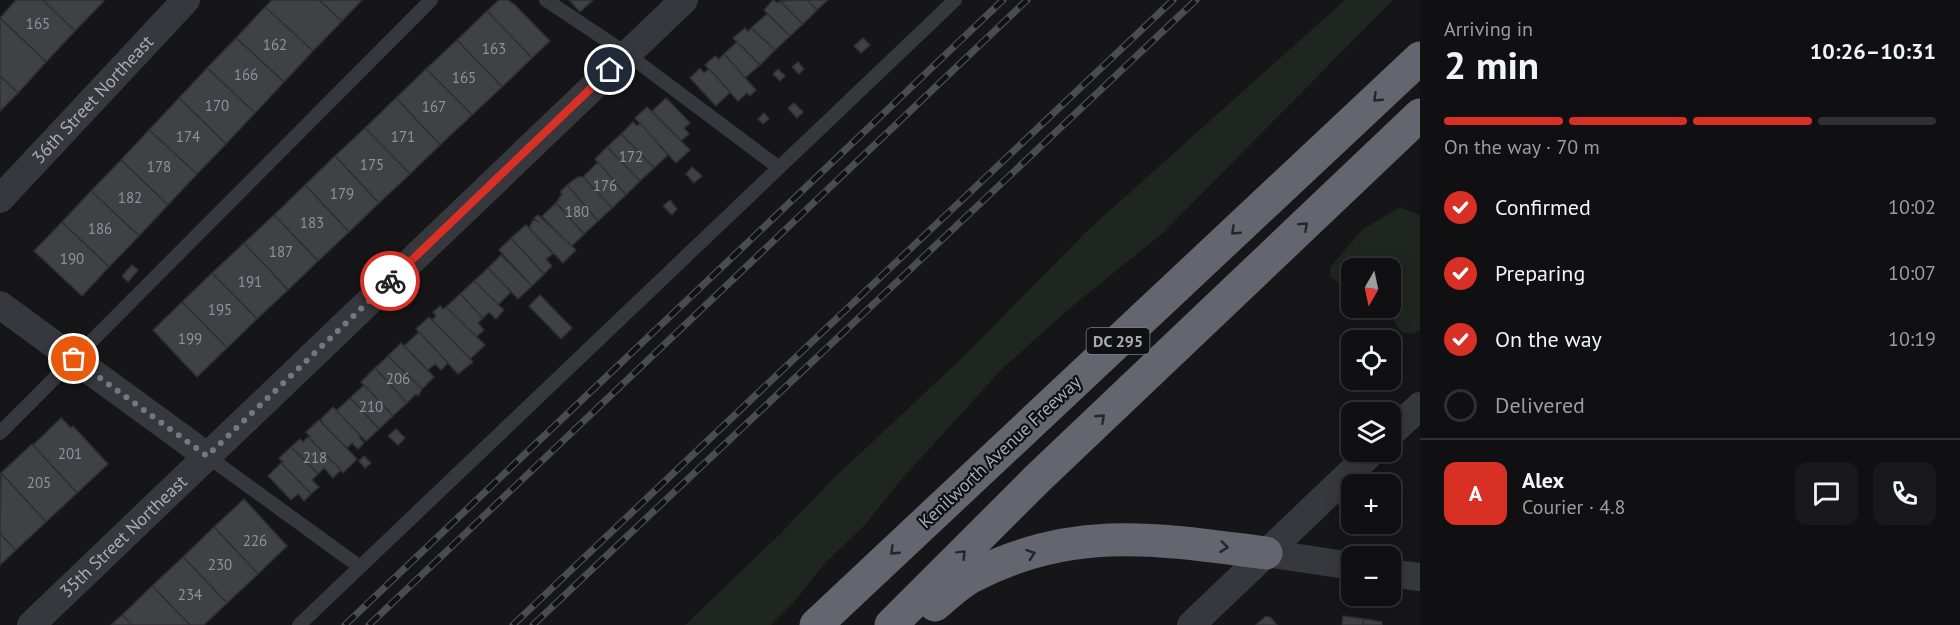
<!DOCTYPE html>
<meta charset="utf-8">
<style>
body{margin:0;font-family:"PT Sans",sans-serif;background:#19191b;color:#f1f3f6;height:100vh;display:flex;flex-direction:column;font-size:22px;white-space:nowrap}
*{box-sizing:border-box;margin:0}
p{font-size:20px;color:#9c9d9f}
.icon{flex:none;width:33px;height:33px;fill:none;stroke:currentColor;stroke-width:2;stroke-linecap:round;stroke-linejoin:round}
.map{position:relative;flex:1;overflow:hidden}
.drawer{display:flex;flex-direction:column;background:#101012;width:540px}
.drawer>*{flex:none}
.needle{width:39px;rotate:189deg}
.controls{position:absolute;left:1341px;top:258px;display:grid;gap:12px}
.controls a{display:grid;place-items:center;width:60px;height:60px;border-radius:12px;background:#101012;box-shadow:0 3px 15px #0003,0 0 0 2px #303032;font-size:30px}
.pin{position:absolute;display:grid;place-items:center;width:51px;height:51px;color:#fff;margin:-26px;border:3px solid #fff;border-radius:50%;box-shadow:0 2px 6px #0007}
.courier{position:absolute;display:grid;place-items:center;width:60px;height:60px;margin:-30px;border:4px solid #d93025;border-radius:50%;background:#fff;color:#222;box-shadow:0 2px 8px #0007}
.head em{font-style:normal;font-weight:800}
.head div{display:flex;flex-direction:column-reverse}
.head{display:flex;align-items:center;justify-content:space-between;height:102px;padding:0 24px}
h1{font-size:39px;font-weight:800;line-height:45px}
.bar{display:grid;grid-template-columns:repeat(4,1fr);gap:9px 6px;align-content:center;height:72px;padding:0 24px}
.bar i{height:8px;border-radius:4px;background:#303032}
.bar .selected{background:#d93025}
.bar p{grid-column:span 4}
.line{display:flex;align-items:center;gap:15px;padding:0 24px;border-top:2px solid #303032}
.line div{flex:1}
.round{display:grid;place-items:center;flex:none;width:63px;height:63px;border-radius:12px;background:#19191b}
ol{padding:0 24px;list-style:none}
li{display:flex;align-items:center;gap:18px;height:66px}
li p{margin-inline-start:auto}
li .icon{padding:6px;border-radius:50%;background:#d93025;color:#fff;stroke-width:4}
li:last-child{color:#9c9d9f}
li i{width:33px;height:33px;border:3px solid #303032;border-radius:50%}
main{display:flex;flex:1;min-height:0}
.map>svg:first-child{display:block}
</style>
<main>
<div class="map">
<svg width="1420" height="625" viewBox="0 0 1420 625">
<rect width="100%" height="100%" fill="#161618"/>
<g fill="#1e261f">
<polygon points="1345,0 1393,0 1163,233 1070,308 1002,369 900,481 865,525 825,563 794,602 771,625 685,625 780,534 835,477 963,357 1088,230"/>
<path d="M 1400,207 L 1420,215 L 1420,330 C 1386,349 1390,285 1390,268 L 1352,268 L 1351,286 L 1338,283 L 1330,276 L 1330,267 L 1362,230 Z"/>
</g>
<g fill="#404145" stroke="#303034" stroke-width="1.5">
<polygon points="16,0 43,0 75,31 46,62 0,18"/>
<polygon points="43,0 103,0 104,1 75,31"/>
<polygon points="272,0 319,0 342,21 313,51 265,7"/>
<polygon points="319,0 362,0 342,21"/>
<polygon points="499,0 508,0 515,5 550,41 532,58 487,11"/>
<polygon points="569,0 593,0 580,12"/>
<polygon points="773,0 778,3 780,1 803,24 790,36 764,10"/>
<polygon points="807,0 828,0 817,10"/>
<polygon points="807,0 817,10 803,24 780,1"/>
<polygon points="265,7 313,51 284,82 236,38"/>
<polygon points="487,11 532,58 502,87 457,40"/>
<polygon points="767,14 790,36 775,50 751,28"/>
<polygon points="0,18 46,62 18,93 0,76"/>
<polygon points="745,28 748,32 751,28 775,50 760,65 733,38"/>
<polygon points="236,38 284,82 255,113 207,68"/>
<polygon points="863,38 870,45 861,53 854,46"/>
<polygon points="457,40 502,87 472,115 426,69"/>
<polygon points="737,42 760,65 745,78 724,54"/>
<polygon points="724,54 756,90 750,96 747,93 738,101 705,65 715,56 719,59"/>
<polygon points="798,62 804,69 799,74 792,67"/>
<polygon points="207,68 255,113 226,144 179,98"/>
<polygon points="700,68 704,73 709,69 730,92 716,106 690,78"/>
<polygon points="426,69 472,115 440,145 396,98"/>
<polygon points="778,69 785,76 780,81 773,74"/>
<polygon points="0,76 18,93 0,111"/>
<polygon points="179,98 226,144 197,174 149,130"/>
<polygon points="396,98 440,145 410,174 365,128"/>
<polygon points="666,98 690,123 684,128 689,134 681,141 652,111"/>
<polygon points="794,103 803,112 797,118 788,108"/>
<polygon points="647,107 690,150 676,163 635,118"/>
<polygon points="764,113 769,119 763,124 758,119"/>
<polygon points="633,122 637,126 640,123 668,155 654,168 621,134"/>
<polygon points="365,128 410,174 379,203 335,156"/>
<polygon points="149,130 197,174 168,205 121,160"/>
<polygon points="621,134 654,168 640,181 607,147"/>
<polygon points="607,147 640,181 626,195 595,159"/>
<polygon points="335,156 379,203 349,232 305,185"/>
<polygon points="121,160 168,205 139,236 91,191"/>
<polygon points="598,162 626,195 612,208 583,177"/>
<polygon points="692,167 702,176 694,183 686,174"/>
<polygon points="578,177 583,177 612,208 598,221 567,185"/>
<polygon points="305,185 349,232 318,261 274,215"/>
<polygon points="567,185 598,221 584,234 556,203 562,194 560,192"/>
<polygon points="91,191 139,236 109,267 62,222"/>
<polygon points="670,200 677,209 672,215 663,206"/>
<polygon points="556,203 584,234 571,247 542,216"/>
<polygon points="274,215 318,261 288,290 244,243"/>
<polygon points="538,215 576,250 563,263 529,228 533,220 537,221 534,218"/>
<polygon points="62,222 109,267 82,296 34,251"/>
<polygon points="526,225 553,254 546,259 552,266 544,274 511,238"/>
<polygon points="511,238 544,274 532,286 499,250"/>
<polygon points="244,243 288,290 257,319 212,273"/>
<polygon points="501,255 532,286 518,299 488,268"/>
<polygon points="132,265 138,270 128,282 122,276"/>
<polygon points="488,268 511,292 497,306 474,281"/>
<polygon points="212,273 257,319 227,348 182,302"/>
<polygon points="474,281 504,310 496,319 489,312 483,318 460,294"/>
<polygon points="460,294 483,318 478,323 484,330 475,338 446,307"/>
<polygon points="540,295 572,328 561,339 529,306"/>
<polygon points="182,302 227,348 197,377 153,330"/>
<polygon points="440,306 443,309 446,307 485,345 470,359 432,320 436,316 433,312"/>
<polygon points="429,317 473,362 458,374 416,329"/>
<polygon points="419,332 448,363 441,370 435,364 428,370 404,346"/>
<polygon points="401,343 434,377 422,389 388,356"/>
<polygon points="388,356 422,389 418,396 416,394 407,403 375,368"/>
<polygon points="375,368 407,403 393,416 361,382"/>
<polygon points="364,385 393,416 379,429 350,398"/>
<polygon points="350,398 379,429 366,441 336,411"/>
<polygon points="333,407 360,435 359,437 364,443 358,449 352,443 347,448 323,424 321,419"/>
<polygon points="61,418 71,428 73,426 108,464 77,493 33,445"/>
<polygon points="319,420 357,459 343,473 308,437 310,436 306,432"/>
<polygon points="396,429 405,438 398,445 388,436"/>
<polygon points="308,437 341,470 333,478 324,468 318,474 291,447 300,439 303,442"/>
<polygon points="32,444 77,493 46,522 1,473"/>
<polygon points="291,447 318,474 312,480 319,487 311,494 281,463 283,462 279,458"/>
<polygon points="364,456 371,463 365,468 359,461"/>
<polygon points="281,463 311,494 304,501 298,494 291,500 268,476"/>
<polygon points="1,473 46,522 16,550 0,534"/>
<polygon points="244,499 287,546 258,574 214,527"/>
<polygon points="214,527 258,574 227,603 183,557"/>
<polygon points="0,534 16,550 0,565"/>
<polygon points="183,557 227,603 204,625 190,625 152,586"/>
<polygon points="152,586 190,625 132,625 122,615"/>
<polygon points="122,615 132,625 111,625"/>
<polygon points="1266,616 1271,618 1277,625 1256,625"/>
<polygon points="1343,616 1364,619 1363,625 1342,625"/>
<polygon points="1364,619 1382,622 1382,625 1363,625"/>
</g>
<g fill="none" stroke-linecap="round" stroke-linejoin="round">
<g stroke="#37383d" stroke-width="14">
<polyline points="546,0 627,54 778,167"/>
<polyline points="0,433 431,0"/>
<polyline points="207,456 360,567"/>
<polyline points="299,625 955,0"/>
</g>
<g stroke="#37383d" stroke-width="28">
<path id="s1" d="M 0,199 L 186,0"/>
<polyline points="0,305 207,456"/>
<polyline points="1390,434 1420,406"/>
<polyline points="1266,553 1352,566"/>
<polyline points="1390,573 1420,577"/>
<path id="s2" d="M 31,625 L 684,0"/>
<polyline points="1191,625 1372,452"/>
</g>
<g stroke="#63666e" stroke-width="33">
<path d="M 935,605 C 946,596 958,584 971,577 C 1072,524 1159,539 1266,553"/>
<polyline points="816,625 1420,58"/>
<polyline points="891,625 1037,479 1420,115"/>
</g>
<g stroke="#4a4c52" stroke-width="7">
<g id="rail">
<polyline points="345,625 1003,0"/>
<polyline points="369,625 1027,0"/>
<polyline points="513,625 1173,0"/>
<polyline points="533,625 1196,0"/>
</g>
</g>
<use href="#rail" stroke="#111113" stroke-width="4.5" stroke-dasharray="14" stroke-linecap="butt"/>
</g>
<defs><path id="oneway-chevron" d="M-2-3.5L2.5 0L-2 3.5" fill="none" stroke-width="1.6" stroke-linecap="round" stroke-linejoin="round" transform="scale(1.5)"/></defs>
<g stroke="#26262a">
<use href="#oneway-chevron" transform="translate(1377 98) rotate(137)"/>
<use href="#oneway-chevron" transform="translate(1304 226) rotate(-43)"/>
<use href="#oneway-chevron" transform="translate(1235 231) rotate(137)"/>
<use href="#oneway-chevron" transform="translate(1101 418) rotate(-43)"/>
<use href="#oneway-chevron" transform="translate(1224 547) rotate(7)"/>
<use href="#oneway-chevron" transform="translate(894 551) rotate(137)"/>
<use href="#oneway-chevron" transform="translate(962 554) rotate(-45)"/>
<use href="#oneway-chevron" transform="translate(1031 554) rotate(-19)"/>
</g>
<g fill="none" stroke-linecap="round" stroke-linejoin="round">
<polyline stroke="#757880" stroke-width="6" stroke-dasharray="0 10.8" points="74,359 207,456 390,281"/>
<polyline stroke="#d93025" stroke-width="8" points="390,281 610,70"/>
</g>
<g text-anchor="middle" stroke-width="4.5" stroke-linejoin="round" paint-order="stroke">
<g font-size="15" fill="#8e929b">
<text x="38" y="29">165</text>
<text x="275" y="50">162</text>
<text x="494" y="54">163</text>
<text x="246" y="80">166</text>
<text x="464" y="83">165</text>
<text x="217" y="111">170</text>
<text x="434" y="112">167</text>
<text x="188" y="142">174</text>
<text x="403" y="142">171</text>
<text x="631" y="162">172</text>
<text x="372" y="170">175</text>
<text x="159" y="172">178</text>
<text x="605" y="191">176</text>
<text x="342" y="199">179</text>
<text x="130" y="203">182</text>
<text x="577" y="217">180</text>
<text x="312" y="228">183</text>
<text x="100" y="234">186</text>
<text x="281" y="257">187</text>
<text x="72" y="264">190</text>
<text x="250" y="287">191</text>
<text x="220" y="315">195</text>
<text x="190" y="344">199</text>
<text x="398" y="384">206</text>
<text x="371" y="412">210</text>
<text x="70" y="459">201</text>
<text x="315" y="463">218</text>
<text x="39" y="488">205</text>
<text x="255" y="546">226</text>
<text x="220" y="570">230</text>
<text x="190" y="600">234</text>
</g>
<rect fill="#111113" stroke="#7b7e86" stroke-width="1.5" x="1086.5" y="328" width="63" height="26" rx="4.5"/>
<g font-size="16" font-weight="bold" fill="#a8adb8">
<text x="1118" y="347">DC 295</text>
</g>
<g font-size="18" fill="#a8adb8" stroke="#111113">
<text dy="6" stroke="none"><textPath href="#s1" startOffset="136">36th Street Northeast</textPath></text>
<text transform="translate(1000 452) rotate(-43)" y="6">Kenilworth Avenue Freeway</text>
<text dy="6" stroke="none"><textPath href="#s2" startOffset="128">35th Street Northeast</textPath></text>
</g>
</g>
</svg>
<div class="controls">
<a><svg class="needle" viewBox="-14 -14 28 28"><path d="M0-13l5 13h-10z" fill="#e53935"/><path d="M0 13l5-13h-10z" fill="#9c9d9f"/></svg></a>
<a><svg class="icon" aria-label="locate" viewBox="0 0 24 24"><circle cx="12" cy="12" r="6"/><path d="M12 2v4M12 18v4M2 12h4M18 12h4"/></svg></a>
<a><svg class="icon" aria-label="layers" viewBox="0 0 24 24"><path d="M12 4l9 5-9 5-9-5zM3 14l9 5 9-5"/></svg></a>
<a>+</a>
<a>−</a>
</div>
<div class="pin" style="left:74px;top:359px;background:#ea580c"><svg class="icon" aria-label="bag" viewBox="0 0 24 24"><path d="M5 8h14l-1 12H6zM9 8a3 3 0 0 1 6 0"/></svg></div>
<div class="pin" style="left:610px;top:70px;background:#1f2937"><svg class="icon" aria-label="home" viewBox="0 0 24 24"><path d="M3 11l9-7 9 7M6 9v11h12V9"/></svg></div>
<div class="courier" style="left:390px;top:281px"><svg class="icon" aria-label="bike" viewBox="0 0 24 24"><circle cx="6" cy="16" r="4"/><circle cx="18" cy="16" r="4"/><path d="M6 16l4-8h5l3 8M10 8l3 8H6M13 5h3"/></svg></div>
</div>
<section class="drawer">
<div class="head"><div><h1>2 min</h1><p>Arriving in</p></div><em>10:26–10:31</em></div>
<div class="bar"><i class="selected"></i><i class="selected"></i><i class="selected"></i><i></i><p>On the way · 70 m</p></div>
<ol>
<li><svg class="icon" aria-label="check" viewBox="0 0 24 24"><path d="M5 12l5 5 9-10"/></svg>Confirmed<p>10:02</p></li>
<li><svg class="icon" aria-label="check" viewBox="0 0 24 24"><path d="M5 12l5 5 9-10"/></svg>Preparing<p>10:07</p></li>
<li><svg class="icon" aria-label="check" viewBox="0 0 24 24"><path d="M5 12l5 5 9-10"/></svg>On the way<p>10:19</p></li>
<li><i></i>Delivered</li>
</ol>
<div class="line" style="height:108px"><b class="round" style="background:#d93025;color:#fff">A</b><div><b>Alex</b><p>Courier · 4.8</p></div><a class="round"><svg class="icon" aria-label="chat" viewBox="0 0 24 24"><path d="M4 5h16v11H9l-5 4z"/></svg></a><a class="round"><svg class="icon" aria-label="phone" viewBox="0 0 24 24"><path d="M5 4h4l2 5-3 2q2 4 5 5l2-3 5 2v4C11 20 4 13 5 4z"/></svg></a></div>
</section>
</main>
